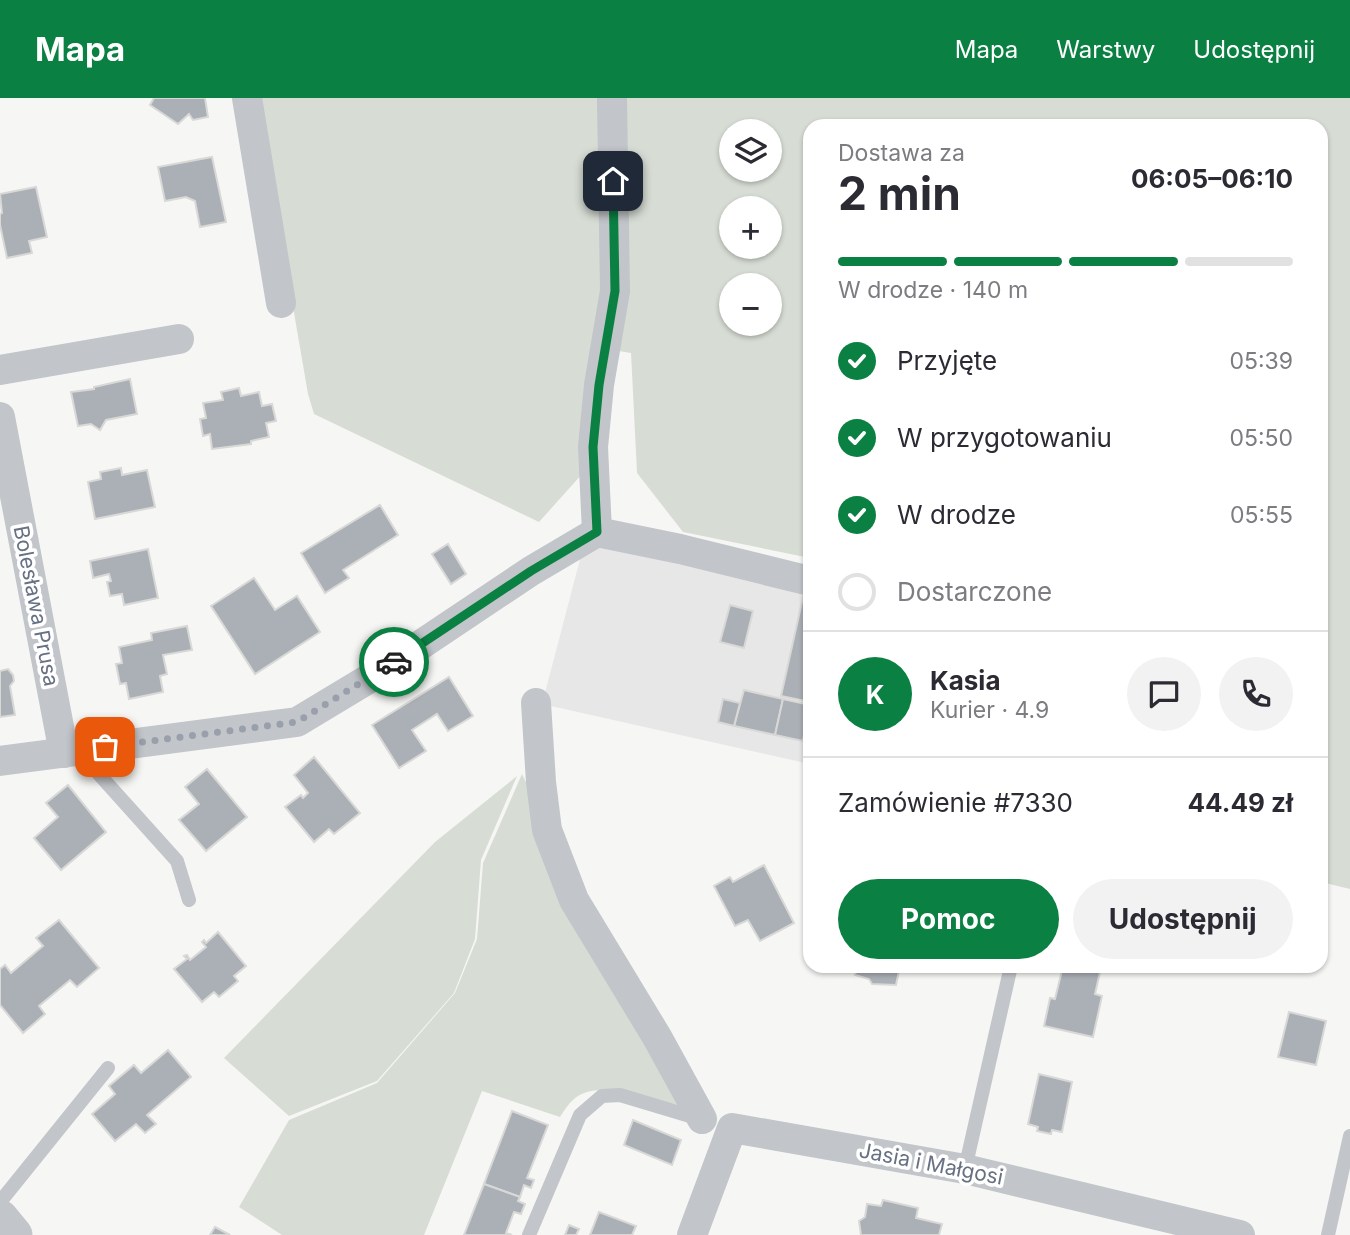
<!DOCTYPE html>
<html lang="pl">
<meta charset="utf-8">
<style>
body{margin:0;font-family:Inter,sans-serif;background:#f2f2f3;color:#2b2b33;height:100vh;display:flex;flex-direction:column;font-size:26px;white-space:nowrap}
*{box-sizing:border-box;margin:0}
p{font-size:23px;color:#7c7c81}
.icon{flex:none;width:38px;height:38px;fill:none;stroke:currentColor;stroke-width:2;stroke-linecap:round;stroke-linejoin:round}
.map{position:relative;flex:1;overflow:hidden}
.sheet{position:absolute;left:803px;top:21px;width:525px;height:854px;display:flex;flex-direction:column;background:#fff;border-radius:21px;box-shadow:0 2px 5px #0004}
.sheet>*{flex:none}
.buttons{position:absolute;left:719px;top:21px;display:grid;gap:14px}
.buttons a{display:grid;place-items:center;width:63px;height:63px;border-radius:50%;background:#fff;box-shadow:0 2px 5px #0004;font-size:35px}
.pin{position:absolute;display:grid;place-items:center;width:60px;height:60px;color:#fff;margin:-30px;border-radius:14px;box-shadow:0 4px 10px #0006}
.courier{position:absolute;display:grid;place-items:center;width:70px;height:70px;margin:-35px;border:5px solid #0b8043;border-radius:50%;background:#fff;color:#222;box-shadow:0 2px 9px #0007}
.overview em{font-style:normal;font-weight:700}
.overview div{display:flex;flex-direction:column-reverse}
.overview{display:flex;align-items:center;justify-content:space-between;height:119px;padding:0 35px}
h1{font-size:46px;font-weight:700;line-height:52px}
.bar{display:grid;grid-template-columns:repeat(4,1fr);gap:10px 7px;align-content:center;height:84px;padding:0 35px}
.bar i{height:9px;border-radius:5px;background:#e1e1e2}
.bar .active{background:#0b8043}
.bar p{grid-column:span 4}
.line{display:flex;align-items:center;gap:18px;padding:0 35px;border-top:2px solid #e1e1e2}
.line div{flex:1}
.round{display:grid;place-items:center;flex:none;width:74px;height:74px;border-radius:37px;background:#f2f2f3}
ol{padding:0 35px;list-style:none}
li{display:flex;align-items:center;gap:21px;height:77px}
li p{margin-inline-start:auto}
li .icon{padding:7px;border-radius:50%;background:#0b8043;color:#fff;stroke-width:4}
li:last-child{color:#7c7c81}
li i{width:38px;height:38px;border:4px solid #e1e1e2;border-radius:50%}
.cta{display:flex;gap:14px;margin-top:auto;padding:14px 35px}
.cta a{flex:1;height:80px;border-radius:42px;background:#0b8043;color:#fff;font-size:28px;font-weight:700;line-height:80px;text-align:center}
.cta a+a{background:#f2f2f3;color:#2b2b33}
header{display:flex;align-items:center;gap:42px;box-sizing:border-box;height:98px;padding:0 35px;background:#0b8043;color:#fff}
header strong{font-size:33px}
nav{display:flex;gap:38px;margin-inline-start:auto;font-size:24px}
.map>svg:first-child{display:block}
</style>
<header>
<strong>Mapa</strong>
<nav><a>Mapa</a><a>Warstwy</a><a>Udostępnij</a></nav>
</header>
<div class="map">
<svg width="1350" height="1137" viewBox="0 0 1350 1137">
<rect width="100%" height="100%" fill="#f6f7f4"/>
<polygon fill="#e7e7e7" points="606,436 810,482 810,666 542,606 583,450"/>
<g fill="#d7ddd5" fill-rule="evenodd">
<path d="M 257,0 L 1350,0 L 1350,791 L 1321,784 L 1321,28 L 810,28 L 810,460 L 683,434 L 637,375 L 631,255 L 600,250 L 583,375 L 539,424 L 314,316 L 308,296 ZM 732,33 L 770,33 L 770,72 L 732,72 ZM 732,110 L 770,110 L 770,149 L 732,149 ZM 732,187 L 770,187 L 770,226 L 732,226 Z"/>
<path d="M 522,676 L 682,1008 C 654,1002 598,980 574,1001 C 568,1006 564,1013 560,1019 L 482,993 L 424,1137 L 282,1137 L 239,1109 L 289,1022 L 377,985 L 455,895 L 477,841 L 483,765 Z"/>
<polygon points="517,678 481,762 475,841 454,895 377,983 289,1018 224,960 435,744"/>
</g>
<g fill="#abb0b7" stroke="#d8d8d6" stroke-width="2">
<polygon points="154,0 205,0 208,19 193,22 189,16 178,26 150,7"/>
<polygon points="212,59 226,124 200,129 195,103 186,99 165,103 158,69"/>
<polygon points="36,89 47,139 29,143 32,155 7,160 0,127 0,116 2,115 0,96"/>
<polygon points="130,281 137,316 106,322 100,332 91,326 78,328 71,294 94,291 94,289"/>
<polygon points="239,290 241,298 259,294 262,308 272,306 276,323 266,325 269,339 251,343 251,346 212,351 210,336 203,338 200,321 206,320 203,305 223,302 221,294"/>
<polygon points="121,370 122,377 147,372 155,409 95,421 88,384 101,381 100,374"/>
<polygon points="380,407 398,437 343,472 349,480 325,495 301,455"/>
<polygon points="448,446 466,476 451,486 432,456"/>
<polygon points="148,451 158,500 124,507 122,496 110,498 107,484 111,483 109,476 93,480 90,463"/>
<polygon points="254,480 275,512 297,498 320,534 255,576 211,508"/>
<polygon points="803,499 810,501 810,604 781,598"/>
<polygon points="730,507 753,513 744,550 720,544"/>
<polygon points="187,528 192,552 163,557 167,576 160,578 163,594 129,601 126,585 120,586 116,566 122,565 119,549 152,542 151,535"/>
<polygon points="8,571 13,577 14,583 10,588 15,617 0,619 0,573"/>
<polygon points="449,579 473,618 448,633 437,616 412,632 426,653 399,670 372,627"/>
<polygon points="744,592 783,601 775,637 734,628"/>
<polygon points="723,601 740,605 734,628 718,624"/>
<polygon points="783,601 810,607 803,643 775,637"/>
<polygon points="809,620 810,620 810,645 803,643"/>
<polygon points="314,659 360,715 334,736 329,731 314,744 285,709 301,697 303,700 308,695 294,677"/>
<polygon points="207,671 247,719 206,753 179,722 199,706 185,689"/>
<polygon points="68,687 106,734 61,772 34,740 58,719 46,705"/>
<polygon points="764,767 794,825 760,843 748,822 735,828 714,788 730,779 733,784"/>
<polygon points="59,822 99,870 77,889 70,882 39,908 45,916 23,935 0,907 0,871 5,867 11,875 43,848 36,840"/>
<polygon points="218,834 246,868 234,878 238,883 219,899 214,894 202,904 174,871 187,861 184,858 187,857 190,862 206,849 202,844 204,842 206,845"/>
<polygon points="857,868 900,868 896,887 872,886 869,881 855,877"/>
<polygon points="1063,868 1101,870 1095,896 1102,898 1093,939 1044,928 1050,900 1055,901"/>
<polygon points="1289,914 1326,923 1316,967 1278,959"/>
<polygon points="168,952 191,979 147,1017 156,1026 145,1035 136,1026 115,1043 92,1016 115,996 109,988 134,967 141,975"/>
<polygon points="1039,976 1072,984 1062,1034 1052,1032 1051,1036 1037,1033 1038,1029 1028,1026"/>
<polygon points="512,1013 548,1027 527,1080 534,1082 531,1090 524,1087 520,1099 484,1086"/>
<polygon points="633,1022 681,1042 672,1067 624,1047"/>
<polygon points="484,1086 520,1099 518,1103 525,1106 521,1116 514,1114 506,1135 512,1137 464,1137"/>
<polygon points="883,1102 918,1110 916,1120 942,1126 939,1137 861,1137 859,1123 865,1119 867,1106 881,1108"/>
<polygon points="599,1114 636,1128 632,1137 590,1137"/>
<polygon points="569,1127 579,1131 576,1137 565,1137"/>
<polygon points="215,1129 230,1137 210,1137"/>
</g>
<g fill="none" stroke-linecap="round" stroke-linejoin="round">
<g stroke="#c2c5c9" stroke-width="14">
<polyline points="79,654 177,763 189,802"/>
<polyline points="965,1071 1011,868"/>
<polyline points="0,1104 108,970"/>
<polyline points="529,1137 580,1017 602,998 620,997 700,1021"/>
<polyline points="1328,1137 1350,1038"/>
</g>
<g stroke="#c2c5c9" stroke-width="30">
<polyline points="247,0 281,205"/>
<polyline points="0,272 179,241"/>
<polyline points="0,319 64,655"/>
<polyline points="597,434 593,349 599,287 615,193 612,0"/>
<polyline points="597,434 680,451 810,483"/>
<polyline points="536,605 541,684 547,732 574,802 657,939 702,1021"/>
<polyline points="0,663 297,624 380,574 531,473 597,434"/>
<polyline points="692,1137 732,1030 965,1071 1240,1137"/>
</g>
<polyline stroke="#c2c5c9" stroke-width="37" points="0,1120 14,1137"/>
</g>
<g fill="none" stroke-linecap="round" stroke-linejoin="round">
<polyline stroke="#99a0ab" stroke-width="7" stroke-dasharray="0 12.6" points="105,649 297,624 394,564"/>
<polyline stroke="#0b8043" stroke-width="9" points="394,564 531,473 597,434 593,349 599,287 615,193 613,83"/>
</g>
<g text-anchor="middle" stroke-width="7" stroke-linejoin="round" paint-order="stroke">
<g font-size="21" fill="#677183" stroke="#fff">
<text transform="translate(36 508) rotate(79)" y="7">Bolesława Prusa</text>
<text transform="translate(931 1066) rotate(11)" y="7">Jasia i Małgosi</text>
</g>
</g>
</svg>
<div class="buttons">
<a><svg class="icon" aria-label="layers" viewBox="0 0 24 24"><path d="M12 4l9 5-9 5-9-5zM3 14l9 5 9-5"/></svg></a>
<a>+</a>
<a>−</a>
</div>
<div class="pin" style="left:105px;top:649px;background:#ea580c"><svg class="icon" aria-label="bag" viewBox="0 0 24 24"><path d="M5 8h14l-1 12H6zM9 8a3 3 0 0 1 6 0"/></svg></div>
<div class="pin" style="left:613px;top:83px;background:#1f2937"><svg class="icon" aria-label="home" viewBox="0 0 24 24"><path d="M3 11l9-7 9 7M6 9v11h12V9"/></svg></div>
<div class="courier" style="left:394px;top:564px"><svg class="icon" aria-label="car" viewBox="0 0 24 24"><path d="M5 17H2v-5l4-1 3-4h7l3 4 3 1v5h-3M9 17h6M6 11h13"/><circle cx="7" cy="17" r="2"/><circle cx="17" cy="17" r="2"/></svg></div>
<section class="sheet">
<div class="overview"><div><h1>2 min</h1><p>Dostawa za</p></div><em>06:05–06:10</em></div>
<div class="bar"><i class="active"></i><i class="active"></i><i class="active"></i><i></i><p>W drodze · 140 m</p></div>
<ol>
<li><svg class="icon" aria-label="check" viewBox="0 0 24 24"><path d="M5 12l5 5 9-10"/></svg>Przyjęte<p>05:39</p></li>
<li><svg class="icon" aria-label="check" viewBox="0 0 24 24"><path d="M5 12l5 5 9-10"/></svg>W przygotowaniu<p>05:50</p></li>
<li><svg class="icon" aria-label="check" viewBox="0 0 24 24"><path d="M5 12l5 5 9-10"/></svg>W drodze<p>05:55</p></li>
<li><i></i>Dostarczone</li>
</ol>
<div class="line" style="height:126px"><b class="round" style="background:#0b8043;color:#fff">K</b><div><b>Kasia</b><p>Kurier · 4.9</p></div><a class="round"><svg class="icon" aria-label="chat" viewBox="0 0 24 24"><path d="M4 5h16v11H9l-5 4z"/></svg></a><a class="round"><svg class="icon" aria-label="phone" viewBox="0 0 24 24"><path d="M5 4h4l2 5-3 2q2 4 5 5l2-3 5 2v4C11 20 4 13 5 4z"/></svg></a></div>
<div class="line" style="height:91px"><div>Zamówienie #7330</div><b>44.49 zł</b></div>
<div class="cta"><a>Pomoc</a><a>Udostępnij</a></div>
</section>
</div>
